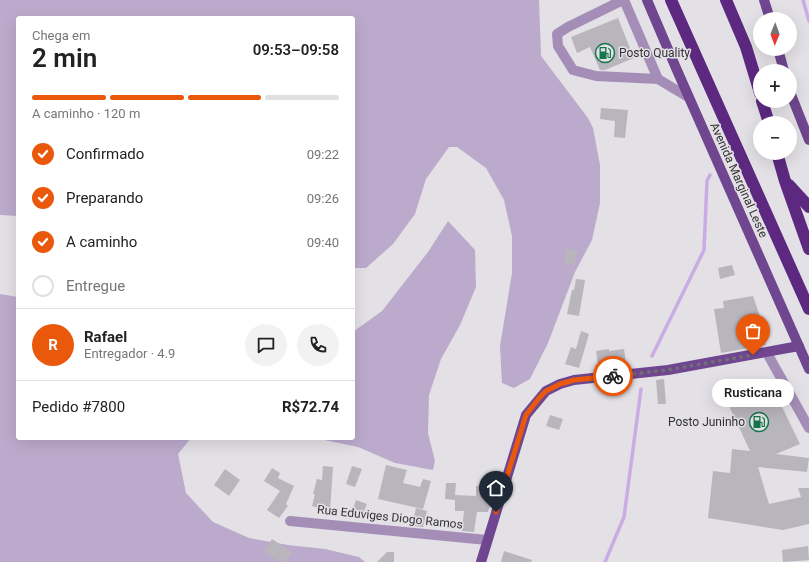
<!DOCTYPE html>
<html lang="pt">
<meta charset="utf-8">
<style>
body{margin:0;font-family:Roboto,sans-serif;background:#f2f2f2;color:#222;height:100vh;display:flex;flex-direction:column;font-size:15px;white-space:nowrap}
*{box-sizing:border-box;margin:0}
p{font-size:13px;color:#767676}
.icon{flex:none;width:22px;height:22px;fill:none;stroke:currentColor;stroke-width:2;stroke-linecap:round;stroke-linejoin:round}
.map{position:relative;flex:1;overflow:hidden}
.side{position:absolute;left:16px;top:16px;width:339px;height:424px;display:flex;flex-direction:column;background:#fff;border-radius:4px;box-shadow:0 4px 16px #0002}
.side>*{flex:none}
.needle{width:26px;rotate:181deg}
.buttons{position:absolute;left:753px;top:12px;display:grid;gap:8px}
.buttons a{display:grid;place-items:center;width:44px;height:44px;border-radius:50%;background:#fff;box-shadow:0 4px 16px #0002;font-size:20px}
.pin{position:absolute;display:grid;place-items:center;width:34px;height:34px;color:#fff;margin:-41px -17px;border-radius:50% 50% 50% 0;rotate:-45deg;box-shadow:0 0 4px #0007}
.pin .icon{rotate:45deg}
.courier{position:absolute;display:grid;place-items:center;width:40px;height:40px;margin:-20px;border:3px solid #ea580c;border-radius:50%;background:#fff;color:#222;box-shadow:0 1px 5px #0007}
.bubble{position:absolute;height:28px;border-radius:14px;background:#fff;box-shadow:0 4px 16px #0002;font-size:13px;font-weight:600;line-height:28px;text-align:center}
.head em{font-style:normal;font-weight:600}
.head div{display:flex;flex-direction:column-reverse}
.head{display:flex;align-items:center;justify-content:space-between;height:68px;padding:0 16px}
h1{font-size:26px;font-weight:600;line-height:30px}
.bar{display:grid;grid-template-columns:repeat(4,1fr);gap:6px 4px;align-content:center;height:48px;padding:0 16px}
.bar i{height:5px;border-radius:3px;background:#e0e0e0}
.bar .selected{background:#ea580c}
.bar p{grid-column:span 4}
.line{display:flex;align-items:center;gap:10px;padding:0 16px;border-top:1px solid #e0e0e0}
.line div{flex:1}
.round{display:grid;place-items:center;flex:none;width:42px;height:42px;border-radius:21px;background:#f2f2f2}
ol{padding:0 16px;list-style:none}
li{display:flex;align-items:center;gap:12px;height:44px}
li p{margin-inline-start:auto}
li .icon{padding:4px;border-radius:50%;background:#ea580c;color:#fff;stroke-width:4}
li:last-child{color:#767676}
li i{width:22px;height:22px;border:2px solid #e0e0e0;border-radius:50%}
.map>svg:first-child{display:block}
</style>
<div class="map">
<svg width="809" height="562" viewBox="0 0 809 562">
<rect width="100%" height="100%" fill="#e3e0e6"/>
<g fill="#bcaacc">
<polygon points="0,0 539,0 541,56 588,118 593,128 600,165 600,203 592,240 575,272 548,343 530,379 514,388 502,383 500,346 512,273 512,236 504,200 486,168 457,147 449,147 426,179 415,214 393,244 366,268 353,268 353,18 18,18 18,216 0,215"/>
<polygon points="448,221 475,250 476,287 460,325 441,359 429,395 428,433 435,461 433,470 395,463 358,447 315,438 353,438 353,332 382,311 428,252"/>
<polygon points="0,294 18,297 18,438 191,438 178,454 186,493 213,522 249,538 288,545 325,549 359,557 365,562 0,562"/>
</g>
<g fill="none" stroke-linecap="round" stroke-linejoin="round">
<g stroke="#caace4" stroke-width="3.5">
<polyline points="803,0 809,21"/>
<polyline points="652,356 704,250 707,181 710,175"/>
<polyline points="605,562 624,517 641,389"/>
</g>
</g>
<g fill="#b9b5bc">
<polygon points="618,18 634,58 605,70 600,70 590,47 577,53 571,37"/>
<polygon points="601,108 628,110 625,138 614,137 615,121 600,119"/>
<polygon points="567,248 578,251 574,265 564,263"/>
<polygon points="732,265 735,275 720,279 718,268"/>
<polygon points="576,279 585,280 579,316 567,314 572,290 574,290"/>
<polygon points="753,296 762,322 766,345 721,353 714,309 724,308 723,301"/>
<polygon points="581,331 589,334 579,368 565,364 571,347 576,349"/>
<polygon points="609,349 609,351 624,349 626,363 611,365 611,363 598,365 596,351"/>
<polygon points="664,379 666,404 658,404 656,380"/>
<polygon points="772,386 800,444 776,454 809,458 807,472 758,467 769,504 801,497 798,488 809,488 809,524 783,530 708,518 713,471 730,473 732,449 750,451 729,406"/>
<polygon points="550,415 563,419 559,430 546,426"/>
<polygon points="386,465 407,470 403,483 420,487 423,479 431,481 423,509 378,499"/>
<polygon points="323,466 333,467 330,511 312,506 315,494 313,494 317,479 322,480"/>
<polygon points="352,466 362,469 355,487 346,484"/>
<polygon points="272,468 280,473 278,478 294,486 286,504 288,506 279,518 267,510 280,491 264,481"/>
<polygon points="225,469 240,480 229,496 214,485"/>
<polygon points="446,483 456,483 455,495 476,496 476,486 489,487 489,489 494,489 488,512 477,512 474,532 462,531 464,511 455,511 455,500 445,499"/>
<polygon points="356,500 367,504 362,516 352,512"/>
<polygon points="416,508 427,511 423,527 412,526"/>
<polygon points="272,539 292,552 286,562 280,562 264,552"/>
<polygon points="808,546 809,560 783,562 782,550"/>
<polygon points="504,551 532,560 531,562 501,562"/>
<polygon points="387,552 394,552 394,562 377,562"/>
</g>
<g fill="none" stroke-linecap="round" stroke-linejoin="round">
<g stroke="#a48eb7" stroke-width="10">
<polyline points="623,0 568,27 557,34 558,46 573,70 596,76 658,79"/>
<polyline points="624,0 658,79 688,97"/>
<polyline points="767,353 809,428"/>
<polyline points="290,521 487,540"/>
</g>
<g stroke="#6f468f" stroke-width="10">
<polyline points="647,0 676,68 809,369"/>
<polyline points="764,0 770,19"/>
<polyline points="778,49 784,71"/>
<polyline points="790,92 809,140"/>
<polyline points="481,562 526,415 546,391 560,384 574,380 668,370 799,346"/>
</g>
<g stroke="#5d2980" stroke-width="12">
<polyline points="671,0 809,309"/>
<polyline points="726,0 746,47 760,93"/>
<polyline points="762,101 769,123"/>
<polyline points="777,153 785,181 809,249"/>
<polyline points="789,185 809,207"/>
</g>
</g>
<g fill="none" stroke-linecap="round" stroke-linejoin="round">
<polyline stroke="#716f72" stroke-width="4" stroke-dasharray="0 7.2" points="613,376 668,370 753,355"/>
<polyline stroke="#ea580c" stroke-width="5" points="496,512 526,415 540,397 546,391 560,384 574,380 613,376"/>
</g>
<defs>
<g id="fuel-ring" transform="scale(1)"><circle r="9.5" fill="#e3e0e6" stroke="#15754b" stroke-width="1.5"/><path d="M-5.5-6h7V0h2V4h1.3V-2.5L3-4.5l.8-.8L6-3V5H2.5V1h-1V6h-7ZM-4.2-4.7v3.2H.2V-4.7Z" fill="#15754b"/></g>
</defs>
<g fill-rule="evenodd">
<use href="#fuel-ring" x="605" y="53"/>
<use href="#fuel-ring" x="759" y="422"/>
</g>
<g text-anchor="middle" stroke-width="3" stroke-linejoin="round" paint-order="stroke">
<g font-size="12" fill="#333234" stroke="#e3e0e6" text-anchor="start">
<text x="619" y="57">Posto Quality</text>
<text x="745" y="426" text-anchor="end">Posto Juninho</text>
</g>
<g font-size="12" fill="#333234" stroke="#e3e0e6">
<text transform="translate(739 180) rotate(66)" y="4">Avenida Marginal Leste</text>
<text transform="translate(390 517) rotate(6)" y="4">Rua Eduviges Diogo Ramos</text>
</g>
</g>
</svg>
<div class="buttons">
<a><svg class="needle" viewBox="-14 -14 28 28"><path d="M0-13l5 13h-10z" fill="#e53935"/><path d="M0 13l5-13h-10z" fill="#767676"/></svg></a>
<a>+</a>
<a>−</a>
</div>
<div class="pin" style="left:753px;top:355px;background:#ea580c"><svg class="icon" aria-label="bag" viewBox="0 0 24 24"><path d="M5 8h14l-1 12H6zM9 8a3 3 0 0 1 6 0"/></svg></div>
<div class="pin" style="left:496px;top:512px;background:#1f2937"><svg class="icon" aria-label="home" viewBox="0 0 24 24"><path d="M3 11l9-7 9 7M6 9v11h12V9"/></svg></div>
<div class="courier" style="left:613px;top:376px"><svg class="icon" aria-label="bike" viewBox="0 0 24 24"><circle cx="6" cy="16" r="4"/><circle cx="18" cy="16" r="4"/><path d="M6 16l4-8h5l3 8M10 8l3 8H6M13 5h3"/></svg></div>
<div class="bubble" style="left:712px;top:379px;width:82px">Rusticana</div>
<section class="side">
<div class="head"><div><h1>2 min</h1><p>Chega em</p></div><em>09:53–09:58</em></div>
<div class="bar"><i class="selected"></i><i class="selected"></i><i class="selected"></i><i></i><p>A caminho · 120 m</p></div>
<ol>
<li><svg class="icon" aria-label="check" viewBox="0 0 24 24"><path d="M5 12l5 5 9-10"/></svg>Confirmado<p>09:22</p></li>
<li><svg class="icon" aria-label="check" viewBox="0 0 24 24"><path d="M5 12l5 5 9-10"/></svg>Preparando<p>09:26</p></li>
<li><svg class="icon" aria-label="check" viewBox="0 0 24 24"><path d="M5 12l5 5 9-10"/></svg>A caminho<p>09:40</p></li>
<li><i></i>Entregue</li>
</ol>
<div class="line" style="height:72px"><b class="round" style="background:#ea580c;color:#fff">R</b><div><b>Rafael</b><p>Entregador · 4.9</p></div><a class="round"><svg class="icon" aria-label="chat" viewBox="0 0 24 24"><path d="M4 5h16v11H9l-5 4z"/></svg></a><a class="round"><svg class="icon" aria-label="phone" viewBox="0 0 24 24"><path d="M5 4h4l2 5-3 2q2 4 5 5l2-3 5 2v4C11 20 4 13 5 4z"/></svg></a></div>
<div class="line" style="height:52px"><div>Pedido #7800</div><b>R$72.74</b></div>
</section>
</div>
